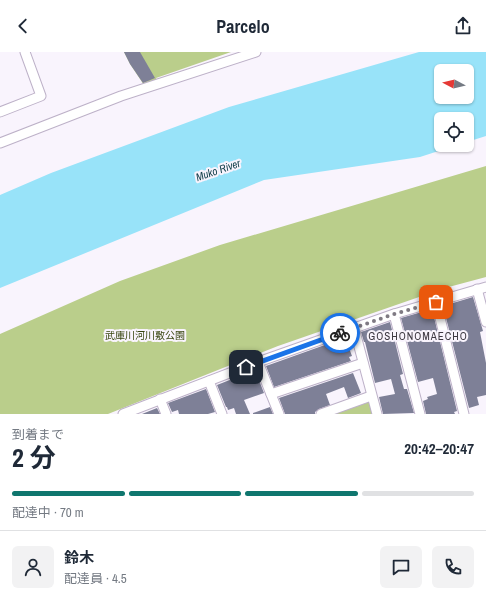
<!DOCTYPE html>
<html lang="ja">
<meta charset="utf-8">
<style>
body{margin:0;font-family:"Archivo Narrow","Noto Sans JP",sans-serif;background:#f2f2f3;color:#1f2937;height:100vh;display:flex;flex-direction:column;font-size:15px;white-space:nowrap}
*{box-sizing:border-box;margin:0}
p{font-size:13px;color:#747a83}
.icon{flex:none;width:22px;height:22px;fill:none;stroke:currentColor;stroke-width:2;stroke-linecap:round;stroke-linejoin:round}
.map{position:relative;height:362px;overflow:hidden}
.details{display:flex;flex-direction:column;background:#fff;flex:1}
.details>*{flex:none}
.needle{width:26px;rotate:277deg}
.tools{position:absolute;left:434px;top:12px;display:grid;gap:8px}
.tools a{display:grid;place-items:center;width:40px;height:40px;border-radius:6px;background:#fff;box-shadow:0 1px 3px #0004;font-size:20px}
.pin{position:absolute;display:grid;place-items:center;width:34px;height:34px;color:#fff;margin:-17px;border-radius:8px;box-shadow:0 2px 6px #0006}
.courier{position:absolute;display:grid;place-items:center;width:40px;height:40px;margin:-20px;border:3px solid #1a73e8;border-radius:50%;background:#fff;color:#222;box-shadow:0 1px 5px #0007}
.head em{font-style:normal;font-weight:700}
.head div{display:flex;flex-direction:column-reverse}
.head{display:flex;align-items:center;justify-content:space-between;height:68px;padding:0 12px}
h1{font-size:26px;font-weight:700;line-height:30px}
.bar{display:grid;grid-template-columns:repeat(4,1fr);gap:6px 4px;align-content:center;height:48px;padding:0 12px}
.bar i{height:5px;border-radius:3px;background:#e0e1e3}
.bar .active{background:#0f766e}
.bar p{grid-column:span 4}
.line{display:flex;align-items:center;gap:10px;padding:0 12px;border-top:1px solid #e0e1e3}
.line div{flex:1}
.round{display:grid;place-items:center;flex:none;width:42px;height:42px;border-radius:6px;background:#f2f2f3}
header{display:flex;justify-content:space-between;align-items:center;height:52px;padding:0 12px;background:#fff;font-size:18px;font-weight:700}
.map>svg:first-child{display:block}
</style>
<header><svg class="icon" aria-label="back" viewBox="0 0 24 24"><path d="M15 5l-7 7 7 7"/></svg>Parcelo<svg class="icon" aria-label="share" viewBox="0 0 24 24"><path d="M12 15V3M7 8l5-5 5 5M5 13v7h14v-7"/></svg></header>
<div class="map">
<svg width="486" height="362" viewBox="0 0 486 362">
<rect width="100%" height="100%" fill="#f9f4fd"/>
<g fill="#bace8b">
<polygon points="124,0 231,0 156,26 157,28 144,33 130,12"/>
<polygon points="486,114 486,225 445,236 278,294 108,362 0,362 0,282 120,229 220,193"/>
<polygon points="369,350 372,362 335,362"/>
</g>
<path fill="#98e3f9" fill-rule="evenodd" d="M 419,0 L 486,0 L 486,84 L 467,90 L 467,67 L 441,67 L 441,93 L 457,93 L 420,105 L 264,128 L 0,236 L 0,143 L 51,121 L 229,55 ZM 441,19 L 467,19 L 467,45 L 441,45 Z"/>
<g fill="#7e8097">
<polygon points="124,0 140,0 155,26 143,31 130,12"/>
<polygon points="473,245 483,279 480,280 486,311 486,343 477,345 479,353 469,356 443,254"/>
<polygon points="432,257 457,359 454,360 455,362 426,362 423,349 428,347 427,345 437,342 433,326 418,330 401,266"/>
<polygon points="390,270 403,322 400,323 404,337 407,337 414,361 383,362 379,345 395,342 391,327 375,331 365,290 364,290 361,280"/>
<polygon points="350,284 353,294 349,296 352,304 349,305 351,309 274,335 266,314"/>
<polygon points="255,318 264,341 244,348 250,362 236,362 234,356 228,358 227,355 226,355 217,333"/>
<polygon points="353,321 361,341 348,346 344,335 326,342 330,353 319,357 315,360 315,362 285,362 279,346"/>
<polygon points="206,337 215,360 208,362 179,362 178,358 172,360 168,351"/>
<polygon points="270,355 273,362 253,362 253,361"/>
<polygon points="157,356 160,362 142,362"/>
</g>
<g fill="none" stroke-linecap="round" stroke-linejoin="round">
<g stroke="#bdb1c8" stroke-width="11">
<g id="minor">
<polyline points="0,60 41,44 25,0"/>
<polyline points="0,91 121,44 256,0"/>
<polyline points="477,237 486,270"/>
<polyline points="436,250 464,362"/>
<polyline points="394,262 420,362"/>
<polyline points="354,276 377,362"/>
<polyline points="258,310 279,362"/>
<polyline points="209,329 222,362"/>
<polyline points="271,342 363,311"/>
<polyline points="160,347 166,362"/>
<polyline points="123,362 258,310 394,262 486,235"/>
<polyline points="321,362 371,344"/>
</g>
</g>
<use href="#minor" stroke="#fff" stroke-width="9"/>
</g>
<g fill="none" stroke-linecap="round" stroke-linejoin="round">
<polyline stroke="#7f7a83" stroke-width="4" stroke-dasharray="0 7.2" points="340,281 394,262 436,250"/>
<polyline stroke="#1a73e8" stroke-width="5" points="246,315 340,281"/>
</g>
<g text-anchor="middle" stroke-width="4" stroke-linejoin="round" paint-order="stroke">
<g font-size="10" fill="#37440e" stroke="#f9f4fd">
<text x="145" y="287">武庫川河川敷公園</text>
</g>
<g font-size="11" font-style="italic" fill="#0f3d48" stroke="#f9f4fd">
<text transform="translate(218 118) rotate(-19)" y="4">Muko River</text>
</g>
<g font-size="11" letter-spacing="1" fill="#3d3841" stroke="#f9f4fd">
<text x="418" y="288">GOSHONOMAECHO</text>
</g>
</g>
</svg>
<div class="tools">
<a><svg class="needle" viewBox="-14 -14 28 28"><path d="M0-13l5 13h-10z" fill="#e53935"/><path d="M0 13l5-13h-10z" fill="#747a83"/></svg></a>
<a><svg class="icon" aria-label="locate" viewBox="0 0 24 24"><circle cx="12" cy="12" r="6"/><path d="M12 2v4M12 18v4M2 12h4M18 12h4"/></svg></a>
</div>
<div class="pin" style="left:436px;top:250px;background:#ea580c"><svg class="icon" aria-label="bag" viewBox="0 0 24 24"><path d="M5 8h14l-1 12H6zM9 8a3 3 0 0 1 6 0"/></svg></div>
<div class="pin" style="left:246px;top:315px;background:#1f2937"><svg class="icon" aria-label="home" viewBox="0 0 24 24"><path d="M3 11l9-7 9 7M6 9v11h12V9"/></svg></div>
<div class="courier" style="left:340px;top:281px"><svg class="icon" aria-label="bike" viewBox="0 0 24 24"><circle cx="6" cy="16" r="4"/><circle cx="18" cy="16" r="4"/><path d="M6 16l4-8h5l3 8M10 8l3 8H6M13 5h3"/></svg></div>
</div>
<section class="details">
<div class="head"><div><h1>2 分</h1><p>到着まで</p></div><em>20:42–20:47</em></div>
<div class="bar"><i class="active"></i><i class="active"></i><i class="active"></i><i></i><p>配達中 · 70 m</p></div>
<div class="line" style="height:72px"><a class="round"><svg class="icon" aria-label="person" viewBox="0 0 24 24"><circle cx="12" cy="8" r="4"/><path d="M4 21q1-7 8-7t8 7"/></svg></a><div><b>鈴木</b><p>配達員 · 4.5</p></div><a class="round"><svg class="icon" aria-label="chat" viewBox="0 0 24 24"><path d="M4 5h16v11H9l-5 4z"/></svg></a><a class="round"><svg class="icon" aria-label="phone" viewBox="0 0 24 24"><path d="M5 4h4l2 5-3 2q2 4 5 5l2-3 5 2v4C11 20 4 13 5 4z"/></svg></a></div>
</section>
